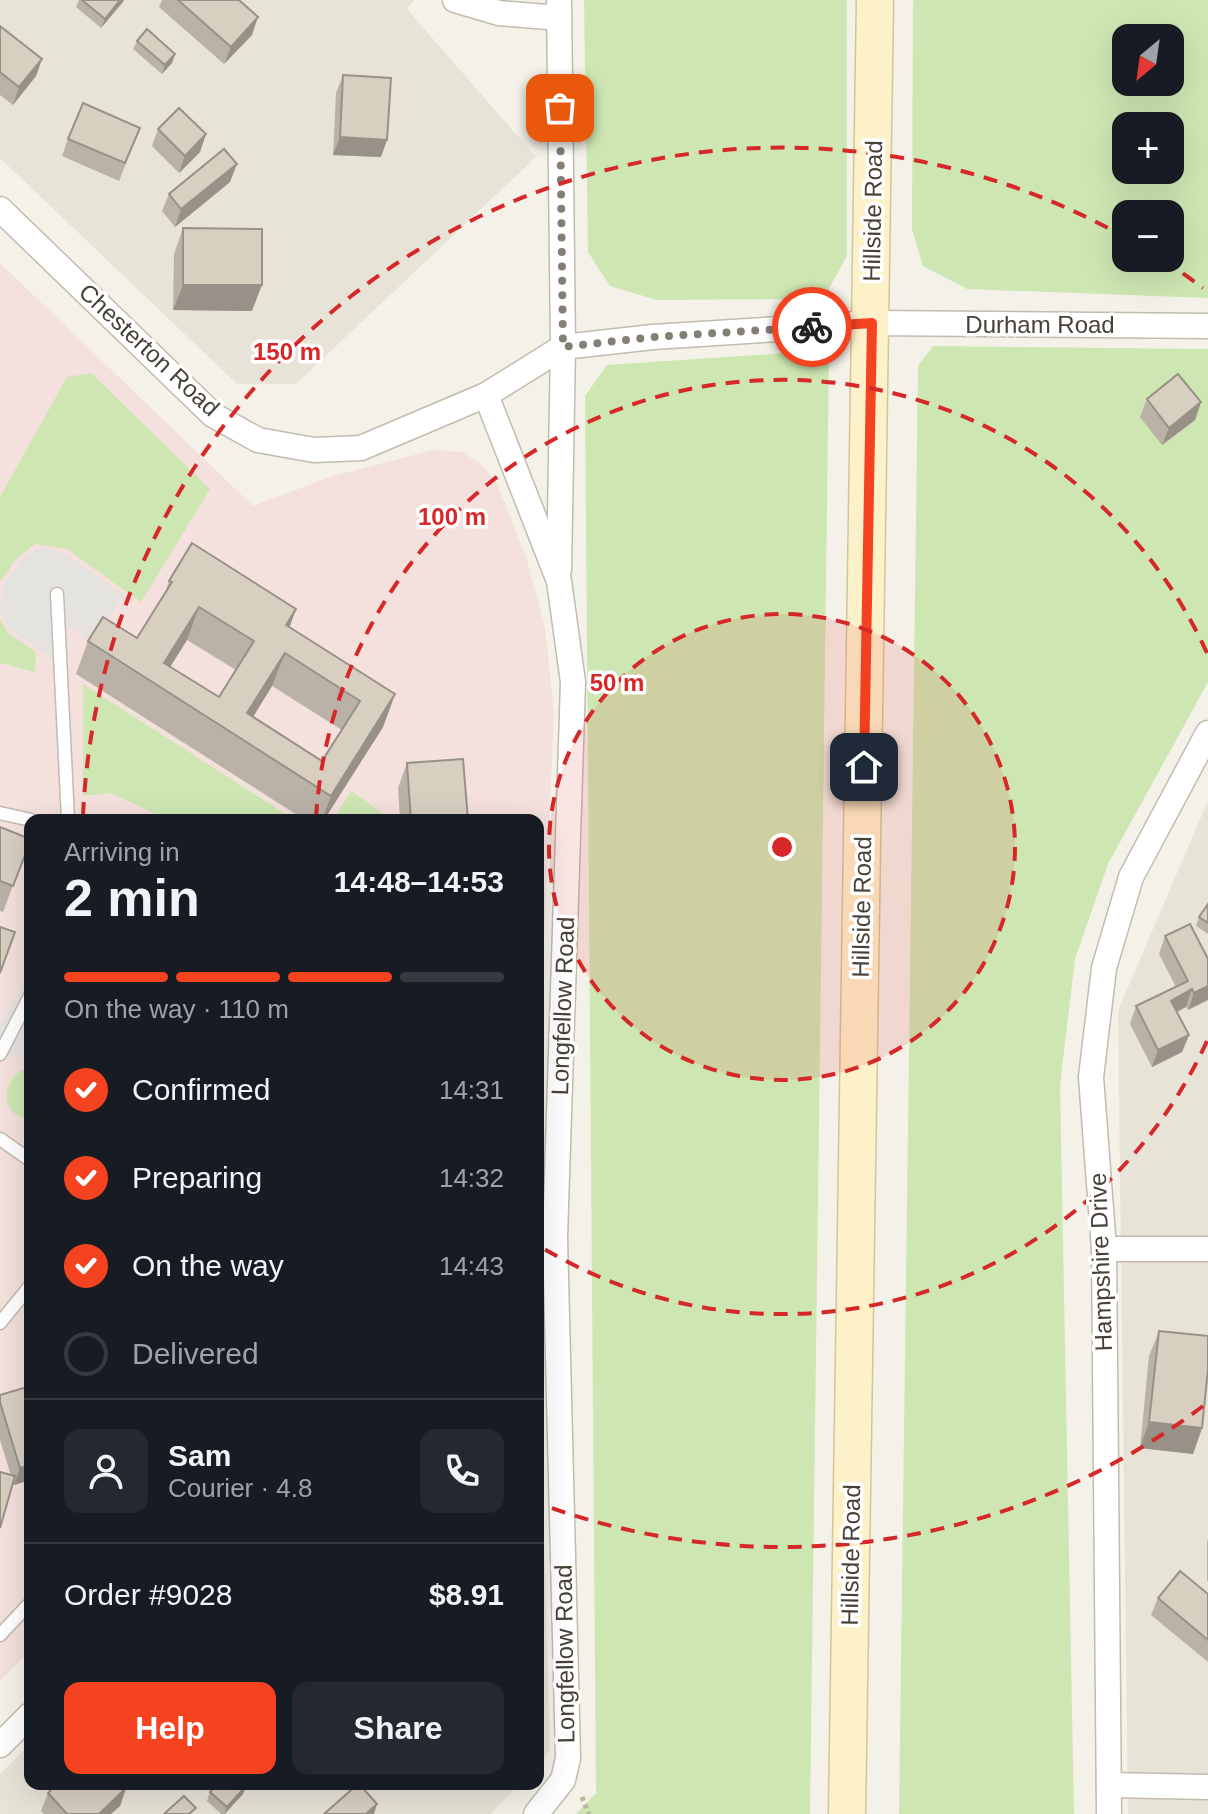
<!DOCTYPE html>
<meta charset="utf-8">
<style>
body{margin:0;font-family:Helvetica,sans-serif;background:#242831;color:#f1f3f6;height:100vh;display:flex;flex-direction:column;font-size:30px;white-space:nowrap}
*{box-sizing:border-box;margin:0}
p{font-size:26px;color:#9ea1a6}
.icon{flex:none;width:44px;height:44px;fill:none;stroke:currentColor;stroke-width:2;stroke-linecap:round;stroke-linejoin:round}
.map{position:relative;flex:1;overflow:hidden}
.side{position:absolute;left:24px;top:814px;width:520px;height:976px;display:flex;flex-direction:column;background:#171b24;border-radius:16px;box-shadow:0 8px 32px #0002}
.side>*{flex:none}
.needle{width:52px;rotate:209deg}
.controls{position:absolute;left:1112px;top:24px;display:grid;gap:16px}
.controls a{display:grid;place-items:center;width:72px;height:72px;border-radius:16px;background:#171b24;box-shadow:0 8px 32px #0002;font-size:40px}
.pin{position:absolute;display:grid;place-items:center;width:68px;height:68px;color:#fff;margin:-34px;border-radius:16px;box-shadow:0 4px 12px #0006}
.courier{position:absolute;display:grid;place-items:center;width:80px;height:80px;margin:-40px;border:6px solid #f5421f;border-radius:50%;background:#fff;color:#222;box-shadow:0 2px 10px #0007}
.summary em{font-style:normal;font-weight:700}
.summary div{display:flex;flex-direction:column-reverse}
.summary{display:flex;align-items:center;justify-content:space-between;height:136px;padding:0 40px}
h1{font-size:52px;font-weight:700;line-height:60px}
.bar{display:grid;grid-template-columns:repeat(4,1fr);gap:12px 8px;align-content:center;height:96px;padding:0 40px}
.bar i{height:10px;border-radius:6px;background:#363941}
.bar .current{background:#f5421f}
.bar p{grid-column:span 4}
.line{display:flex;align-items:center;gap:20px;padding:0 40px;border-top:2px solid #363941}
.line div{flex:1}
.round{display:grid;place-items:center;flex:none;width:84px;height:84px;border-radius:16px;background:#242831}
ol{padding:0 40px;list-style:none}
li{display:flex;align-items:center;gap:24px;height:88px}
li p{margin-inline-start:auto}
li .icon{padding:8px;border-radius:50%;background:#f5421f;color:#fff;stroke-width:4}
li:last-child{color:#9ea1a6}
li i{width:44px;height:44px;border:4px solid #363941;border-radius:50%}
.cta{display:flex;gap:16px;margin-top:auto;padding:16px 40px}
.cta a{flex:1;height:92px;border-radius:16px;background:#f5421f;color:#fff;font-size:32px;font-weight:700;line-height:92px;text-align:center}
.cta a+a{background:#242831;color:#f1f3f6}
.map>svg:first-child{display:block}
</style>
<div class="map">
<svg width="1208" height="1814" viewBox="0 0 1208 1814">
<rect width="100%" height="100%" fill="#f4f1e8"/>
<g fill="#e8e3d7">
<polygon points="0,0 414,0 407,9 536,157 296,384 237,384 0,158"/>
<polygon points="1208,801 1208,1814 1128,1814 1118,1011"/>
<polygon points="538,1320 550,1750 538,1764"/>
<polygon points="30,1744 30,1784 519,1784 491,1814 0,1814 0,1774"/>
</g>
<polygon fill="#f4e0dc" points="0,263 253,506 330,477 433,450 461,452 480,463 496,481 526,557 545,628 554,711 538,1083 538,820 30,820 30,1651 0,1681"/>
<g fill="#cee7b2" fill-rule="evenodd">
<polygon points="584,0 847,0 847,256 823,299 657,300 610,286 588,252"/>
<path d="M 913,0 L 1208,0 L 1208,298 L 967,289 L 923,266 L 912,229 ZM 1126,38 L 1170,38 L 1170,82 L 1126,82 ZM 1126,126 L 1170,126 L 1170,170 L 1126,170 ZM 1170,214 L 1170,258 L 1126,258 L 1126,214 Z"/>
<polygon points="933,346 1208,349 1208,682 1108,864 1075,959 1060,1085 1074,1814 899,1814 918,366"/>
<polygon points="829,350 810,1814 576,1814 596,1793 585,396 607,365"/>
<polygon points="91,373 210,489 141,602 67,549 35,544 17,558 0,582 0,497 67,377"/>
<polygon points="0,619 8,633 36,652 35,672 0,663"/>
<polygon points="83,684 295,820 168,820 111,793 83,796"/>
<polygon points="351,791 392,820 333,820"/>
<path d="M 24,1069 L 30,1070 L 30,1119 C 0,1117 0,1081 24,1069 Z"/>
</g>
<g fill="#e5e3e0">
<polygon points="39,547 67,555 123,595 94,642 70,626 50,657 10,629 0,613 3,586 21,561"/>
<polygon points="30,967 30,1063 0,1048 0,1026"/>
</g>
<g fill="none" stroke-linecap="round" stroke-linejoin="round">
<g stroke="#c2bbae" stroke-width="15">
<g id="service">
<polyline points="57,594 68,820"/>
<polyline points="0,813 31,820"/>
<polyline points="0,1054 30,996"/>
<polyline points="0,1139 30,1160"/>
<polyline points="0,1323 30,1286"/>
<polyline points="0,1635 30,1603"/>
</g>
</g>
<g stroke="#c2bbae" stroke-width="27">
<g id="minor">
<polyline points="455,0 499,13 559,18"/>
<polyline points="559,0 563,347 559,570"/>
<polyline points="0,209 213,415 258,440 314,450 361,448 486,395 563,347 653,337 872,323 1208,326"/>
<polyline points="486,395 559,581 573,682 555,1237 568,1758 563,1780 536,1814"/>
<polyline points="1104,1249 1208,1249"/>
<polyline points="0,1745 30,1715"/>
<polyline points="1109,1785 1208,1787"/>
<polyline points="1109,1814 1104,1249 1091,1077 1104,968 1131,877 1208,733"/>
</g>
</g>
<g stroke="#d3c599" stroke-width="39">
<polyline id="secondary" points="847,1814 875,0"/>
</g>
<polyline stroke="#c1b49d" stroke-width="5" stroke-dasharray="4 4" stroke-linecap="butt" points="582,1797 589,1814"/>
<use href="#service" stroke="#fff" stroke-width="12"/>
<use href="#minor" stroke="#fff" stroke-width="24"/>
<use href="#secondary" stroke="#fdf1c9" stroke-width="36"/>
</g>
<g fill="#bab2a6" fill-rule="evenodd">
<polygon points="79,0 124,0 101,28 76,7"/>
<polygon points="162,0 239,0 252,35 224,64 159,7"/>
<polygon points="0,26 42,59 36,76 13,105 0,95"/>
<polygon points="137,41 175,54 172,63 162,74 133,49"/>
<polygon points="343,75 381,157 333,155 336,93"/>
<polygon points="140,128 119,181 62,156 68,139"/>
<polygon points="158,129 206,134 200,152 179,173 152,146"/>
<polygon points="230,182 175,227 162,211 169,194"/>
<polygon points="183,228 252,311 173,310 174,254"/>
<polygon points="1147,399 1201,402 1195,420 1162,445 1140,417"/>
<path d="M 169,581 L 296,609 L 289,628 L 395,694 L 383,727 L 324,820 L 305,820 L 76,674 L 88,641 L 137,638 L 164,596 ZM 187,640 L 236,670 L 219,697 L 170,667 ZM 272,686 L 342,730 L 322,761 L 253,717 Z"/>
<polygon points="407,763 468,820 400,820 398,788"/>
<polygon points="0,827 30,839 3,912 0,911"/>
<polygon points="1208,904 1208,934 1196,926 1199,917"/>
<polygon points="1165,936 1208,959 1188,1010 1186,1007 1177,1012 1189,1035 1182,1052 1152,1067 1130,1024 1136,1006 1176,987 1159,954"/>
<polygon points="1159,1331 1202,1428 1193,1454 1140,1448 1149,1356"/>
<polygon points="0,1395 30,1480 14,1485 0,1440"/>
<polygon points="1208,1539 1208,1581 1207,1581 1207,1542"/>
<polygon points="1208,1594 1208,1662 1151,1615 1158,1598"/>
<polygon points="126,1788 120,1806 111,1814 44,1814 41,1811 48,1793"/>
<polygon points="210,1792 243,1794 225,1814 221,1814 207,1801"/>
</g>
<g fill="#979187">
<polygon points="120,0 124,0 123,2 101,28 105,19"/>
<polygon points="258,17 252,35 224,64 231,47"/>
<polygon points="175,54 172,63 162,74 165,65"/>
<polygon points="42,59 36,76 13,105 19,87"/>
<polygon points="206,134 200,152 179,173 185,156"/>
<polygon points="340,137 387,140 381,157 333,155"/>
<polygon points="237,164 230,182 175,227 181,209"/>
<polygon points="183,285 262,285 252,311 173,310"/>
<polygon points="1201,402 1195,420 1162,445 1169,428"/>
<polygon points="199,607 187,640 158,686 164,663"/>
<polygon points="296,609 284,642 286,625"/>
<polygon points="285,653 272,686 240,738 247,713"/>
<polygon points="395,694 383,727 324,820 322,820 331,796"/>
<polygon points="1208,986 1208,1000 1188,1010 1194,993"/>
<polygon points="1192,989 1186,1007 1165,1018 1171,1001"/>
<polygon points="1189,1035 1182,1052 1152,1067 1158,1050"/>
<polygon points="1149,1422 1202,1428 1193,1454 1140,1448"/>
<polygon points="30,1465 30,1480 14,1485 20,1468"/>
<polygon points="246,1786 243,1794 224,1814 227,1807"/>
<polygon points="126,1788 120,1806 111,1814 99,1814"/>
<polygon points="377,1804 374,1814 366,1814"/>
</g>
<g fill="#d8cfc1" stroke="#979187" stroke-width="2" fill-rule="evenodd">
<polygon points="82,0 120,0 105,19"/>
<polygon points="178,0 239,0 258,17 231,47"/>
<polygon points="0,26 42,59 19,87 0,72"/>
<polygon points="147,29 175,54 165,65 137,41"/>
<polygon points="343,75 391,78 387,140 340,137"/>
<polygon points="83,103 140,128 125,163 68,139"/>
<polygon points="179,108 206,134 185,156 158,129"/>
<polygon points="224,149 237,164 181,209 169,194"/>
<polygon points="183,228 262,229 262,285 183,285"/>
<polygon points="1178,374 1201,402 1169,428 1147,399"/>
<path d="M 192,543 L 296,609 L 286,625 L 395,694 L 331,796 L 88,641 L 103,617 L 137,638 L 172,582 L 169,581 ZM 199,607 L 254,641 L 219,697 L 164,663 ZM 285,653 L 360,701 L 322,761 L 247,713 Z"/>
<polygon points="463,759 468,820 411,820 407,763"/>
<polygon points="0,827 30,839 30,842 13,886 0,881"/>
<polygon points="1208,904 1208,923 1199,917"/>
<polygon points="1190,924 1208,959 1208,986 1194,993 1192,989 1171,1001 1189,1035 1158,1050 1136,1006 1188,981 1165,936"/>
<polygon points="0,927 15,932 0,973"/>
<polygon points="1159,1331 1208,1336 1208,1369 1202,1428 1149,1422"/>
<polygon points="30,1386 30,1465 20,1468 0,1402 0,1395"/>
<polygon points="0,1472 15,1476 0,1528"/>
<polygon points="1180,1571 1208,1594 1208,1640 1158,1598"/>
<polygon points="57,1784 122,1784 126,1788 99,1814 67,1814 48,1793"/>
<polygon points="218,1784 245,1784 246,1786 227,1807 210,1792"/>
<polygon points="358,1784 359,1784 377,1804 366,1814 324,1814"/>
<polygon points="184,1796 196,1808 189,1814 164,1814"/>
</g>
<g fill="none" stroke-linecap="round" stroke-linejoin="round">
<polyline stroke="#847f75" stroke-width="8" stroke-dasharray="0 14.4" points="560,108 563,347 653,337 812,327"/>
<polyline stroke="#f5421f" stroke-width="10" points="812,327 872,323 864,767"/>
</g>
<circle cx="782" cy="847" r="233" fill="#d62828" fill-opacity=".12"/>
<g fill="none" stroke="#d62828" stroke-width="4" stroke-dasharray="14 10">
<circle cx="782" cy="847" r="233"/>
<path d="M1207 1041A467 467 0 0 1 541 1247M316 818A467 467 0 0 1 1207 653"/>
<path d="M1203 1406A700 700 0 0 1 543 1505M83 816A700 700 0 0 1 1121 235M1163 260A700 700 0 0 1 1203 288"/>
</g>
<g text-anchor="middle" stroke-width="7" stroke-linejoin="round" paint-order="stroke">
<g font-size="24" fill="#474137" stroke="#fff">
<text transform="translate(873 211) rotate(-89)" y="8">Hillside Road</text>
<text x="1040" y="333">Durham Road</text>
<text transform="translate(149 350) rotate(43)" y="8">Chesterton Road</text>
<text transform="translate(862 907) rotate(-89)" y="8">Hillside Road</text>
<text transform="translate(563 1006) rotate(-88)" y="8">Longfellow Road</text>
<text transform="translate(1101 1262) rotate(-92)" y="8">Hampshire Drive</text>
<text transform="translate(851 1555) rotate(-89)" y="8">Hillside Road</text>
<text transform="translate(565 1654) rotate(-91)" y="8">Longfellow Road</text>
</g>
</g>
<circle cx="782" cy="847" r="12" fill="#d62828" stroke="#fff" stroke-width="4"/>
<g font-size="24" text-anchor="middle" font-weight="bold" fill="#d62828" stroke="#fff" stroke-width="7" stroke-linejoin="round" paint-order="stroke">
<text x="287" y="360">150 m</text>
<text x="452" y="525">100 m</text>
<text x="617" y="691">50 m</text>
</g>
</svg>
<div class="controls">
<a><svg class="needle" viewBox="-14 -14 28 28"><path d="M0-13l5 13h-10z" fill="#e53935"/><path d="M0 13l5-13h-10z" fill="#9ea1a6"/></svg></a>
<a>+</a>
<a>−</a>
</div>
<div class="pin" style="left:560px;top:108px;background:#ea580c"><svg class="icon" aria-label="bag" viewBox="0 0 24 24"><path d="M5 8h14l-1 12H6zM9 8a3 3 0 0 1 6 0"/></svg></div>
<div class="pin" style="left:864px;top:767px;background:#1f2937"><svg class="icon" aria-label="home" viewBox="0 0 24 24"><path d="M3 11l9-7 9 7M6 9v11h12V9"/></svg></div>
<div class="courier" style="left:812px;top:327px"><svg class="icon" aria-label="bike" viewBox="0 0 24 24"><circle cx="6" cy="16" r="4"/><circle cx="18" cy="16" r="4"/><path d="M6 16l4-8h5l3 8M10 8l3 8H6M13 5h3"/></svg></div>
<section class="side">
<div class="summary"><div><h1>2 min</h1><p>Arriving in</p></div><em>14:48–14:53</em></div>
<div class="bar"><i class="current"></i><i class="current"></i><i class="current"></i><i></i><p>On the way · 110 m</p></div>
<ol>
<li><svg class="icon" aria-label="check" viewBox="0 0 24 24"><path d="M5 12l5 5 9-10"/></svg>Confirmed<p>14:31</p></li>
<li><svg class="icon" aria-label="check" viewBox="0 0 24 24"><path d="M5 12l5 5 9-10"/></svg>Preparing<p>14:32</p></li>
<li><svg class="icon" aria-label="check" viewBox="0 0 24 24"><path d="M5 12l5 5 9-10"/></svg>On the way<p>14:43</p></li>
<li><i></i>Delivered</li>
</ol>
<div class="line" style="height:144px"><a class="round"><svg class="icon" aria-label="person" viewBox="0 0 24 24"><circle cx="12" cy="8" r="4"/><path d="M4 21q1-7 8-7t8 7"/></svg></a><div><b>Sam</b><p>Courier · 4.8</p></div><a class="round"><svg class="icon" aria-label="phone" viewBox="0 0 24 24"><path d="M5 4h4l2 5-3 2q2 4 5 5l2-3 5 2v4C11 20 4 13 5 4z"/></svg></a></div>
<div class="line" style="height:104px"><div>Order #9028</div><b>$8.91</b></div>
<div class="cta"><a>Help</a><a>Share</a></div>
</section>
</div>
